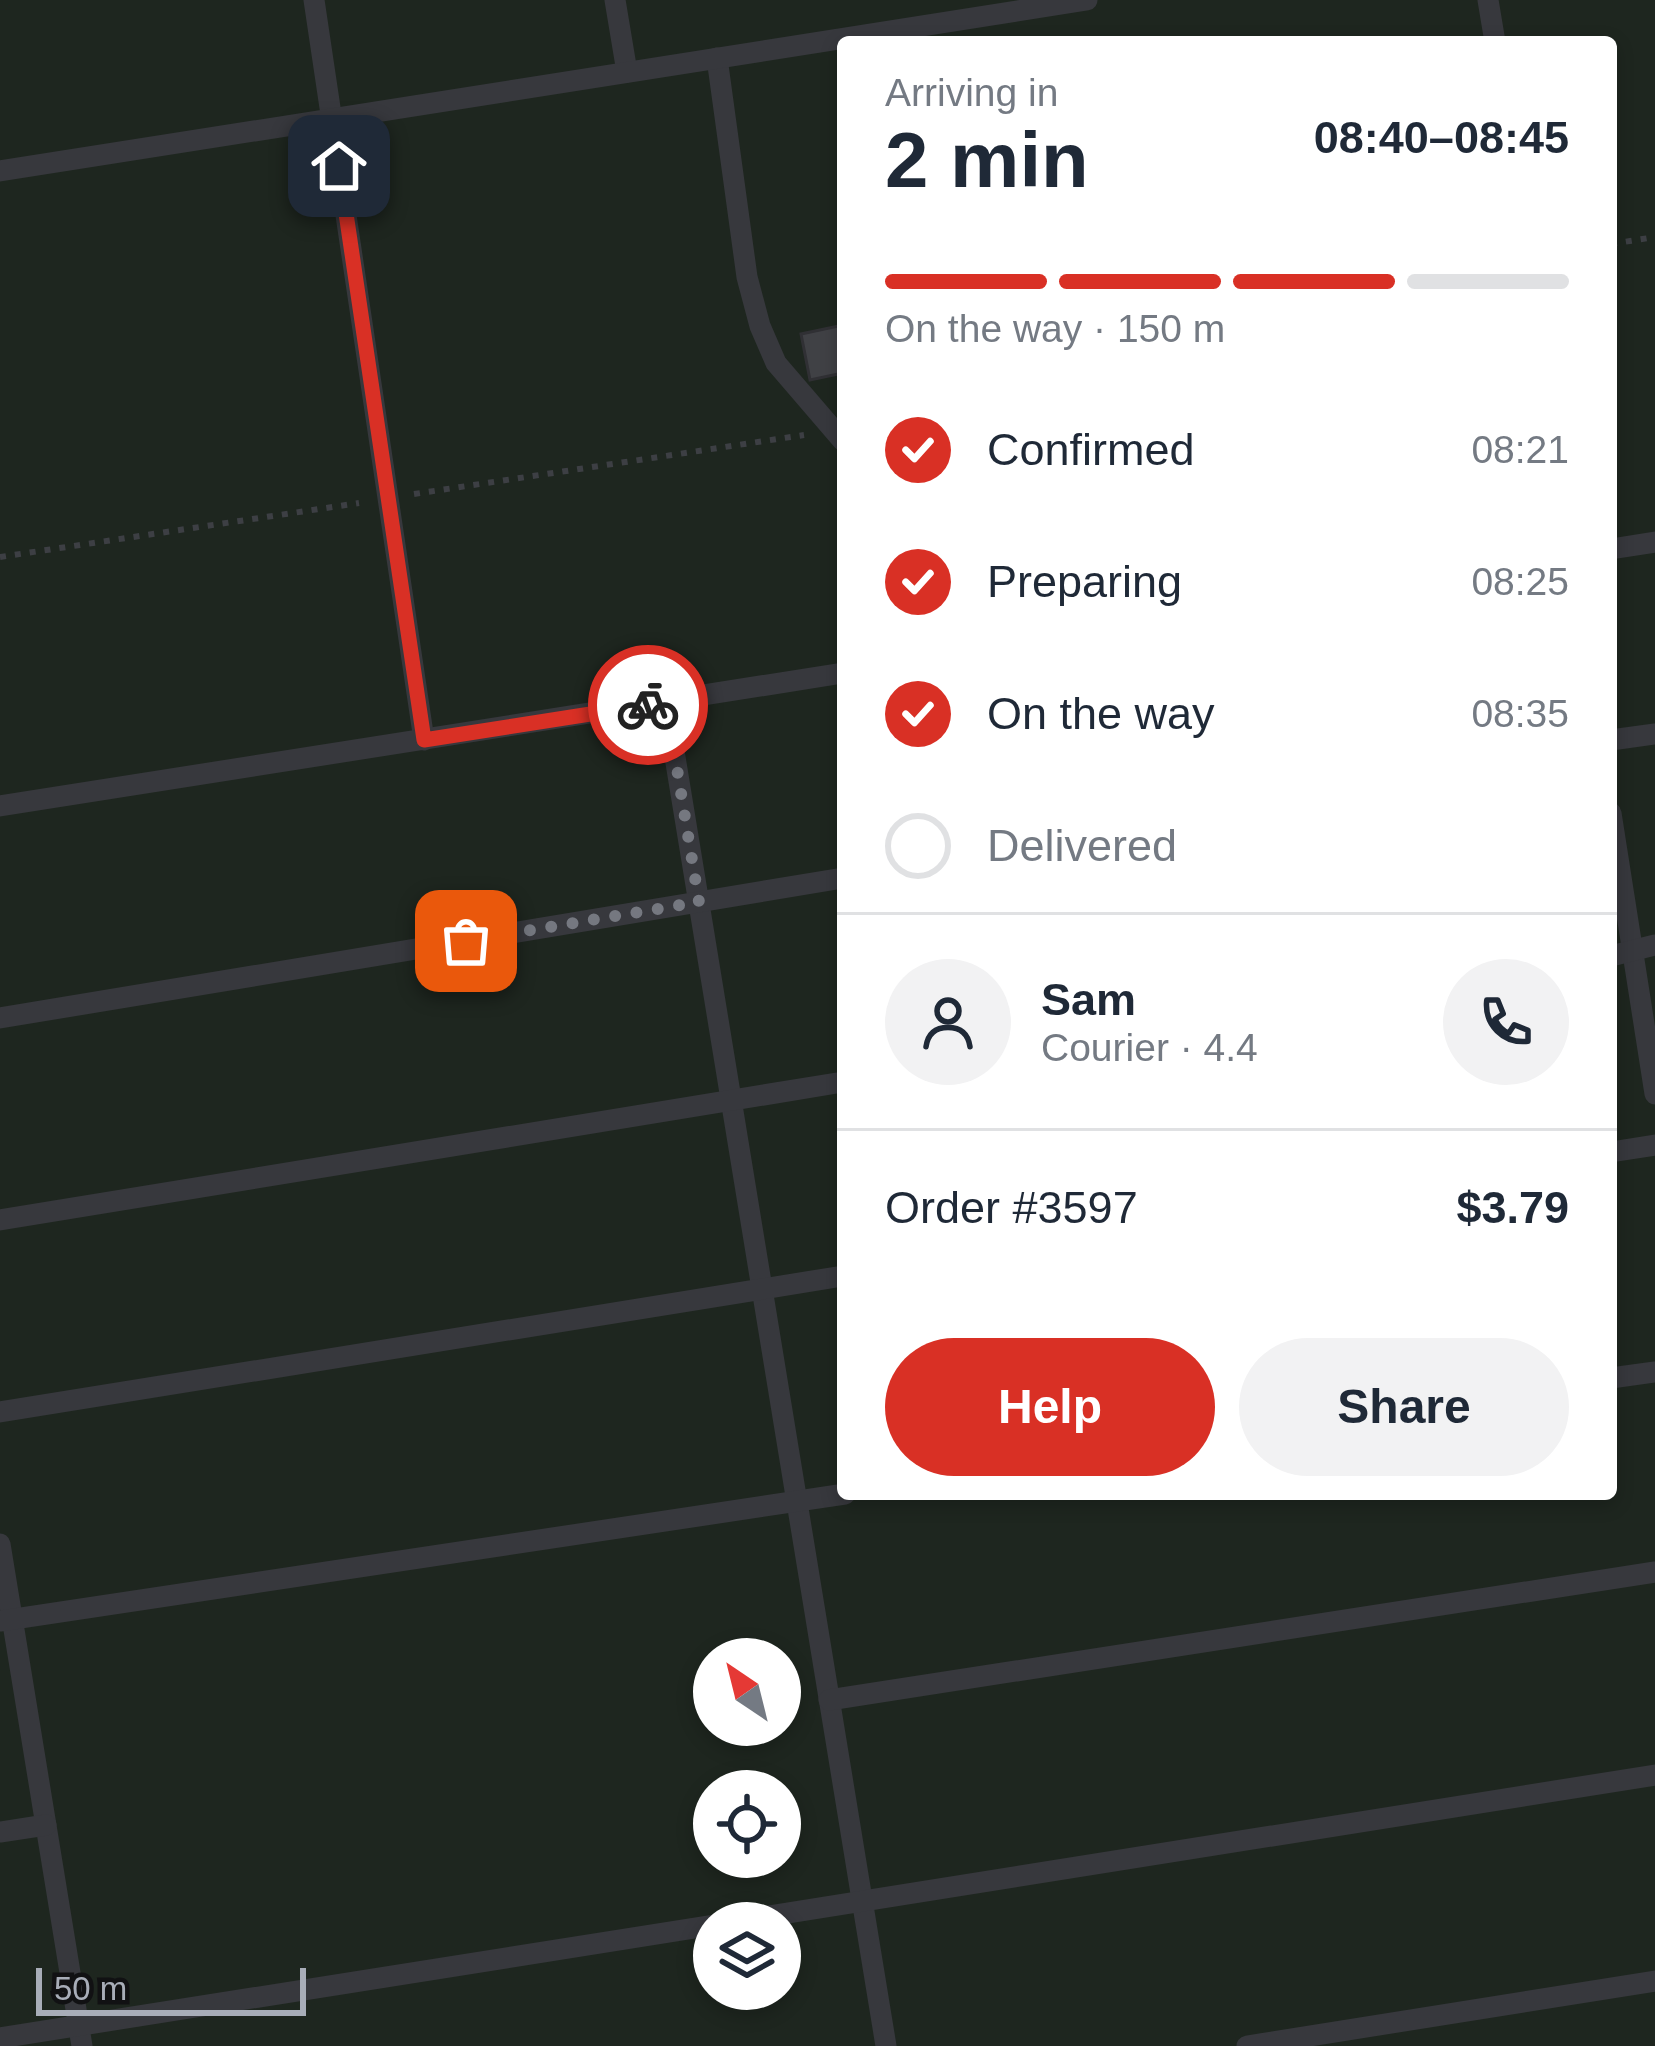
<!DOCTYPE html>
<meta charset="utf-8">
<style>
body{margin:0;font-family:Helvetica,sans-serif;background:#f2f2f3;color:#1f2937;height:100vh;display:flex;flex-direction:column;font-size:45px;white-space:nowrap}
*{box-sizing:border-box;margin:0}
p{font-size:39px;color:#747a83}
.icon{flex:none;width:66px;height:66px;fill:none;stroke:currentColor;stroke-width:2;stroke-linecap:round;stroke-linejoin:round}
.map{position:relative;flex:1;overflow:hidden}
.details{position:absolute;left:837px;top:36px;width:780px;height:1464px;display:flex;flex-direction:column;background:#fff;border-radius:12px;box-shadow:0 6px 18px #0003}
.details>*{flex:none}
.needle{width:78px;rotate:325deg}
.controls{position:absolute;left:693px;top:1638px;display:grid;gap:24px}
.controls a{display:grid;place-items:center;width:108px;height:108px;border-radius:50%;background:#fff;box-shadow:0 6px 18px #0003;font-size:60px}
.scale{position:absolute;left:36px;bottom:30px;width:270px;box-sizing:border-box;padding-left:12px;border:6px solid #a8adb8;border-top:0;font-size:33px;line-height:42px;white-space:nowrap;color:#a8adb8;-webkit-text-stroke:9px #111113;paint-order:stroke}
.pin{position:absolute;display:grid;place-items:center;width:102px;height:102px;color:#fff;margin:-51px;border-radius:24px;box-shadow:0 6px 18px #0006}
.courier{position:absolute;display:grid;place-items:center;width:120px;height:120px;margin:-60px;border:9px solid #d93025;border-radius:50%;background:#fff;color:#222;box-shadow:0 3px 15px #0007}
.summary em{font-style:normal;font-weight:700}
.summary div{display:flex;flex-direction:column-reverse}
.summary{display:flex;align-items:center;justify-content:space-between;height:204px;padding:0 48px}
h1{font-size:78px;font-weight:700;line-height:90px}
.bar{display:grid;grid-template-columns:repeat(4,1fr);gap:18px 12px;align-content:center;height:144px;padding:0 48px}
.bar i{height:15px;border-radius:9px;background:#e0e1e3}
.bar .current{background:#d93025}
.bar p{grid-column:span 4}
.line{display:flex;align-items:center;gap:30px;padding:0 48px;border-top:3px solid #e0e1e3}
.line div{flex:1}
.round{display:grid;place-items:center;flex:none;width:126px;height:126px;border-radius:63px;background:#f2f2f3}
ol{padding:0 48px;list-style:none}
li{display:flex;align-items:center;gap:36px;height:132px}
li p{margin-inline-start:auto}
li .icon{padding:12px;border-radius:50%;background:#d93025;color:#fff;stroke-width:4}
li:last-child{color:#747a83}
li i{width:66px;height:66px;border:6px solid #e0e1e3;border-radius:50%}
.cta{display:flex;gap:24px;margin-top:auto;padding:24px 48px}
.cta a{flex:1;height:138px;border-radius:72px;background:#d93025;color:#fff;font-size:48px;font-weight:700;line-height:138px;text-align:center}
.cta a+a{background:#f2f2f3;color:#1f2937}
.map>svg:first-child{display:block}
</style>
<div class="map">
<svg width="1655" height="2046" viewBox="0 0 1655 2046">
<rect width="100%" height="100%" fill="#161618"/>
<path fill="#1e261f" fill-rule="evenodd" d="M 0,0 L 1655,0 L 1655,2046 L 0,2046 ZM 843,42 L 1611,42 L 1611,1494 L 843,1494 ZM 714,1659 L 780,1659 L 780,1725 L 714,1725 ZM 714,1791 L 780,1791 L 780,1857 L 714,1857 ZM 714,1923 L 780,1923 L 780,1989 L 714,1989 Z"/>
<polygon fill="#404145" stroke="#303034" stroke-width="3" points="843,325 843,373 810,380 801,334"/>
<g fill="none" stroke-linecap="round" stroke-linejoin="round">
<g stroke="#3d3f44" stroke-width="6" stroke-dasharray="6 9" stroke-linecap="butt">
<polyline points="1611,244 1655,237"/>
<polyline points="414,494 804,435"/>
<polyline points="0,557 359,503"/>
</g>
<g stroke="#37383d" stroke-width="21">
<polyline points="314,0 424,740"/>
<polyline points="615,0 627,72"/>
<polyline points="1488,0 1495,42"/>
<polyline points="717,58 747,277 760,326 776,363 843,441"/>
<polyline points="0,171 1087,0"/>
<polyline points="1611,549 1655,542"/>
<polyline points="666,702 886,2046"/>
<polyline points="1611,740 1655,734"/>
<polyline points="0,806 843,673"/>
<polyline points="1611,813 1655,1094"/>
<polyline points="1611,956 1655,945"/>
<polyline points="0,1018 843,878"/>
<polyline points="1611,1152 1655,1145"/>
<polyline points="0,1220 843,1082"/>
<polyline points="1611,1378 1655,1372"/>
<polyline points="0,1412 843,1276"/>
<polyline points="0,1544 82,2046"/>
<polyline points="0,1621 845,1494"/>
<polyline points="829,1700 1655,1572"/>
<polyline points="0,1832 46,1825"/>
<polyline points="725,1923 1655,1775"/>
<polyline points="0,2038 714,1925"/>
<polyline points="1247,2046 1655,1981"/>
</g>
</g>
<g fill="none" stroke-linecap="round" stroke-linejoin="round">
<polyline stroke="#757880" stroke-width="12" stroke-dasharray="0 21.6" points="466,941 699,902 666,702 648,705"/>
<polyline stroke="#d93025" stroke-width="15" points="339,166 424,740 648,705"/>
</g>
</svg>
<div class="controls">
<a><svg class="needle" viewBox="-14 -14 28 28"><path d="M0-13l5 13h-10z" fill="#e53935"/><path d="M0 13l5-13h-10z" fill="#747a83"/></svg></a>
<a><svg class="icon" aria-label="locate" viewBox="0 0 24 24"><circle cx="12" cy="12" r="6"/><path d="M12 2v4M12 18v4M2 12h4M18 12h4"/></svg></a>
<a><svg class="icon" aria-label="layers" viewBox="0 0 24 24"><path d="M12 4l9 5-9 5-9-5zM3 14l9 5 9-5"/></svg></a>
</div>
<div class="scale">50 m</div>
<div class="pin" style="left:466px;top:941px;background:#ea580c"><svg class="icon" aria-label="bag" viewBox="0 0 24 24"><path d="M5 8h14l-1 12H6zM9 8a3 3 0 0 1 6 0"/></svg></div>
<div class="pin" style="left:339px;top:166px;background:#1f2937"><svg class="icon" aria-label="home" viewBox="0 0 24 24"><path d="M3 11l9-7 9 7M6 9v11h12V9"/></svg></div>
<div class="courier" style="left:648px;top:705px"><svg class="icon" aria-label="bike" viewBox="0 0 24 24"><circle cx="6" cy="16" r="4"/><circle cx="18" cy="16" r="4"/><path d="M6 16l4-8h5l3 8M10 8l3 8H6M13 5h3"/></svg></div>
<section class="details">
<div class="summary"><div><h1>2 min</h1><p>Arriving in</p></div><em>08:40–08:45</em></div>
<div class="bar"><i class="current"></i><i class="current"></i><i class="current"></i><i></i><p>On the way · 150 m</p></div>
<ol>
<li><svg class="icon" aria-label="check" viewBox="0 0 24 24"><path d="M5 12l5 5 9-10"/></svg>Confirmed<p>08:21</p></li>
<li><svg class="icon" aria-label="check" viewBox="0 0 24 24"><path d="M5 12l5 5 9-10"/></svg>Preparing<p>08:25</p></li>
<li><svg class="icon" aria-label="check" viewBox="0 0 24 24"><path d="M5 12l5 5 9-10"/></svg>On the way<p>08:35</p></li>
<li><i></i>Delivered</li>
</ol>
<div class="line" style="height:216px"><a class="round"><svg class="icon" aria-label="person" viewBox="0 0 24 24"><circle cx="12" cy="8" r="4"/><path d="M4 21q1-7 8-7t8 7"/></svg></a><div><b>Sam</b><p>Courier · 4.4</p></div><a class="round"><svg class="icon" aria-label="phone" viewBox="0 0 24 24"><path d="M5 4h4l2 5-3 2q2 4 5 5l2-3 5 2v4C11 20 4 13 5 4z"/></svg></a></div>
<div class="line" style="height:156px"><div>Order #3597</div><b>$3.79</b></div>
<div class="cta"><a>Help</a><a>Share</a></div>
</section>
</div>
